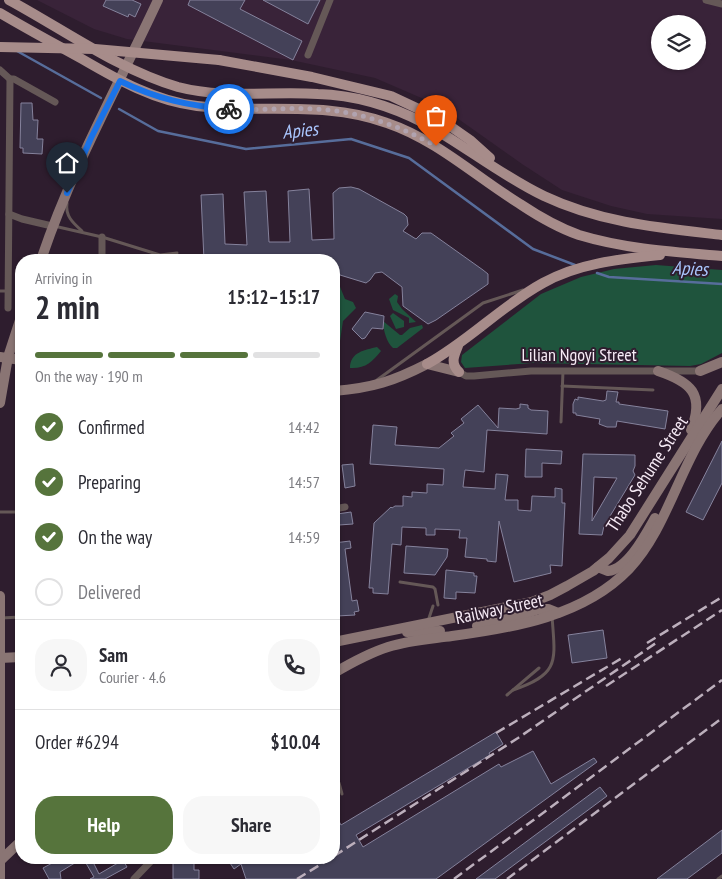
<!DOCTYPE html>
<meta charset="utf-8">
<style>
body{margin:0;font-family:"PT Sans Narrow",sans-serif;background:#f7f7f7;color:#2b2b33;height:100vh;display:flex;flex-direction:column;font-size:19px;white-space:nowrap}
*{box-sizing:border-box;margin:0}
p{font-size:16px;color:#7c7c81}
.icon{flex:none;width:28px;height:28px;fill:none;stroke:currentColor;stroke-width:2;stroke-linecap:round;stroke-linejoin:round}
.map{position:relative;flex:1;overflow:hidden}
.panel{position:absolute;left:15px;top:254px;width:325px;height:610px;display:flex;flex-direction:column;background:#fff;border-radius:20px;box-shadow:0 1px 4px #0004}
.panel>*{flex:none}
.tools{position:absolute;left:651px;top:15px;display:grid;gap:10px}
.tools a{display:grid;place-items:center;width:55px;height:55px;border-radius:50%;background:#fff;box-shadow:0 1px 4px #0004;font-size:25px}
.pin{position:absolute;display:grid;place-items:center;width:42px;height:42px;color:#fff;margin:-51px -21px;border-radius:50% 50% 50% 0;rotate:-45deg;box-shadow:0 0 5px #0007}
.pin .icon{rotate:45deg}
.courier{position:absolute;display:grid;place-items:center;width:50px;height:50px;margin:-25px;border:4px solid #1a73e8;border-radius:50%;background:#fff;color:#222;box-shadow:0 1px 6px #0007}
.head em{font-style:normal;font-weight:600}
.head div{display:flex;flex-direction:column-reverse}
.head{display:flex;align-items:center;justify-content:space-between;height:85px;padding:0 20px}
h1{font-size:32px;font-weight:600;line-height:38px}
.bar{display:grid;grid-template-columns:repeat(4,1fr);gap:8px 5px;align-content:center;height:60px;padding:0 20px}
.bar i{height:6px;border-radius:4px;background:#e1e1e2}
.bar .current{background:#56743c}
.bar p{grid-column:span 4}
.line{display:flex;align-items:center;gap:12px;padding:0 20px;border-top:1px solid #e1e1e2}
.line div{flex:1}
.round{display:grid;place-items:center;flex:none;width:52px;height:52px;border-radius:20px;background:#f7f7f7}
ol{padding:0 20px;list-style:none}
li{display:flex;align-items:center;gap:15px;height:55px}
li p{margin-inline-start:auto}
li .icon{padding:5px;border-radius:50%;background:#56743c;color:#fff;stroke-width:4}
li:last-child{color:#7c7c81}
li i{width:28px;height:28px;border:2px solid #e1e1e2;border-radius:50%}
.primary-button{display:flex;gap:10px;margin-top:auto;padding:10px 20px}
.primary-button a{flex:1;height:58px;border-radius:20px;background:#56743c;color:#fff;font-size:20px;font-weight:600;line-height:58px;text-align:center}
.primary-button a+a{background:#f7f7f7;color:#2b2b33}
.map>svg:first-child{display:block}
</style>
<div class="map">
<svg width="722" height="879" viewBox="0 0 722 879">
<rect width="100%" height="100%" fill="#2e1d2e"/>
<path fill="#392339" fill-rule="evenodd" d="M 37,0 L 722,0 L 722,219 L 647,214 L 611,206 L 562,190 L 522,164 L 440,106 L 375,78 L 291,60 L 127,39 L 94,29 ZM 660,24 L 698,24 L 698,61 L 660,61 Z"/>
<g fill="#1f543d">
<polygon points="656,265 722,270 722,353 701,364 690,366 533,363 465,368 461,362 462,355 541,294 581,277 614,269"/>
<polygon points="335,282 338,282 345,299 353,302 356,308 343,321 340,341 337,344"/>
<polygon points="395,294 398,296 397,302 402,309 416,322 409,323 409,318 393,310 389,299"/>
<polygon points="393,313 404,321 404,327 396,329 390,316"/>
<path d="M 383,321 L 400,335 L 402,335 L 410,328 L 422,325 L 423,328 L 397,348 L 393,348 C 387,343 383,330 383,321 Z"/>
<path d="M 377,347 L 381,351 C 372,362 365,369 350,368 C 350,352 365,350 377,347 Z"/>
</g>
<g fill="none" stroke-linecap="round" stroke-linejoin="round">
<g stroke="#576d9b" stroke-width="2.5">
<polyline points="17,51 101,98"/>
<polyline points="119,109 158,131 246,149 351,139 409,158 533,249 575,265"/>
<polyline points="597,273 609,277 722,284"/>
</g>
</g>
<g fill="#444158" stroke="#85829c" fill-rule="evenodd">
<polygon points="106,0 132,0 141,4 135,17 129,14 128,17 103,6"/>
<polygon points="190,0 245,0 240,9 302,41 293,60 188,5"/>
<polygon points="263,0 320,0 308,24"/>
<polygon points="21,103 32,103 33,120 38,120 37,139 43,139 42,154 23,153 23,148 20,148"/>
<polygon points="351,187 359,189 404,214 407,217 408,225 403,231 416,239 422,233 431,233 483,270 488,274 488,284 436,320 428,324 403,306 402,287 382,272 375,273 370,280 366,283 340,275 334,264 334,260 204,260 201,195 223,194 225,244 247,245 244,192 266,191 269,242 290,242 288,191 309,189 312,240 334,239 333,193 339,188"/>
<polygon points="365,312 384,316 383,329 372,328 365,338 362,339 352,329"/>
<polygon points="607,391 618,392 616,402 619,402 619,404 668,411 665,429 617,421 616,427 607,427 599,424 600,419 576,415 576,413 573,413 573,404 575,399 578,400 578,397 603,401 606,400"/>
<polygon points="520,404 528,405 528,408 531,410 548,411 547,434 487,430 484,472 465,470 463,487 495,489 496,474 508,475 505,500 518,500 518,510 531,511 532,496 555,497 555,488 562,489 562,503 565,503 562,566 550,565 551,573 514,582 499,521 496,562 487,561 487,559 465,557 467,538 459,538 460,530 435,529 435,535 426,535 426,528 402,527 401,545 392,544 388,594 373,593 373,588 369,588 374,523 391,507 392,508 395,506 403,506 403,496 412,497 412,492 427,493 427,484 443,485 444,469 370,464 373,425 397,427 395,445 439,448 454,436 451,433 464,423 461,419 478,405 498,428 499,408 516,409 520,408"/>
<polygon points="722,441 722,483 703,520 686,512"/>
<polygon points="526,449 562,451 561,464 542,463 542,477 525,477"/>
<path d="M 583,454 L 635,455 L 635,466 L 633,471 L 635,475 L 604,526 L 602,535 L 579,534 ZM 594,477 L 617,478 L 592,521 Z"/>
<polygon points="353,464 355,486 345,488 342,465"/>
<polygon points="351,512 353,524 339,525 337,514"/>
<polygon points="350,541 351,548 345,549 352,601 357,600 359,611 354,612 355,615 337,616 334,593 334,543"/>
<polygon points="406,546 448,549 447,557 435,575 404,573"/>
<polygon points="446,570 474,573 474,576 477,576 475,593 456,592 456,599 444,598"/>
<polygon points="603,630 607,658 572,663 568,635"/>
<polygon points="496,732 503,744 489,753 490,755 356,835 363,847 499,764 501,767 533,751 551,784 594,758 597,762 436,879 246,879 241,864 234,869 230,863 238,858 334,858 334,812 341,825"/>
<polygon points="600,787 607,796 495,879 476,879"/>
<polygon points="722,830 722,853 687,879 657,879"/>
<polygon points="54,858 91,858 99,874 123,860 127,867 105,879 90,879 94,877 83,858 60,872 61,879 49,879 43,868 56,861"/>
<polygon points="173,858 194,858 194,870 199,870 199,879 173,879"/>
</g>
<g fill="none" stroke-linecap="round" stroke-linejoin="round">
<g stroke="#655857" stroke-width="3">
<path d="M 67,203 C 65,216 73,223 82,231"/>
<polyline points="54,226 102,237 160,255 177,253"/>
<polyline points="0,291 8,291"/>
<polyline points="377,380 483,303 523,290"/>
<polyline points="562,386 653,390"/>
<polyline points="561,422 563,371"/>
<polyline points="0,512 21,512"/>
<polyline points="400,582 433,587 435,589 438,605"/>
<polyline points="1,618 21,617"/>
<polyline points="428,621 433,606"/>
<path d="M 513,690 C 561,674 555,660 552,616"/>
<polyline points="507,695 539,668"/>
<polyline points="334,775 339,783 342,794"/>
<polyline points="718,879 722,876"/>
</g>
<g stroke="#655857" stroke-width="7">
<polyline points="706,0 722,4"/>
<polyline points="308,55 330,0"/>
<polyline points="0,70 10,79 14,79 55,102"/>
<polyline points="9,214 22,219 52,226"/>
<polyline points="102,260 102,237"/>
<polyline points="8,308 10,79"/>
<polyline points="459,372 466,376 474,376 531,371 700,371"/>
<polyline points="334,509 345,507"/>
<polyline points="134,879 154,858"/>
</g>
<g stroke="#8a7574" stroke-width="10">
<path d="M 41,260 C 71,170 118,86 158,0"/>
<polyline points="0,357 21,360"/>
<path d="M 658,371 C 691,382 705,394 691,430"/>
<polyline points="700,371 722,362"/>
<path d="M 334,391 C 372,388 394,381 427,364 L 459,372"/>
<polyline points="0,403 8,357 21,317"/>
<path d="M 598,567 L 608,571 C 628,569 646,534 655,518"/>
<polyline points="0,596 0,879"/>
<polyline points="477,626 512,618 539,609 548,609 558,613"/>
<polyline points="407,632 440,631"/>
<polyline points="334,642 532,602 550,595 567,586 593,571 609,558 630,535 722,389"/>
<polyline points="0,658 21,657"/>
<path d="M 334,673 C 351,663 369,653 388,647 C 409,640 430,639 452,636 C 513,628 584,616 629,569 C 671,524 681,455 722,409"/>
<polyline points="0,861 21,841"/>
</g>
<g stroke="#a78c8a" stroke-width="10">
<path d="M 9,0 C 63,29 119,70 178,87 C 224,99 271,91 318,94 C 355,95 391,106 424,123 C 464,145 502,176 544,196 C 601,223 661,228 722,235"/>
<path d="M 0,13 C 27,29 55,44 82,59 C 118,80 155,101 197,106 C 261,114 324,100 387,123 C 437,140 476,177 520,204 C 538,216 559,228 579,235 C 625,249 674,252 722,256"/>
<polyline points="219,60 312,77 391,96 440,119 470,140 490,158"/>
<path d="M 458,346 C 454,356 450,363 459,372"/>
<path d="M 427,364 C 469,341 501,306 543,283 C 578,263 621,259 660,255"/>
</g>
<g stroke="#bcafbc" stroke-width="2.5" stroke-dasharray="10 5" stroke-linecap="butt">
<polyline points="647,643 722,597"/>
<polyline points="606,686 722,610"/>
<polyline points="496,733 622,658"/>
<polyline points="334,856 518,738 656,643"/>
<polyline points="297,879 331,858"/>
<polyline points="454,879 722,680"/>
<polyline points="507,879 722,718"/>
</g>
<polyline stroke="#a78c8a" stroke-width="10" points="0,47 95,49 219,60"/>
</g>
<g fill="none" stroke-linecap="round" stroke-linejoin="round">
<path stroke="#b1a3b0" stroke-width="5" stroke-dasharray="0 9" d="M 229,109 C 258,111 286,107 315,109 C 358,111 398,125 436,146"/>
<path stroke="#1a73e8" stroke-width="6" d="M 67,193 L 91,138 L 120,81 C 157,99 189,106 229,109"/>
</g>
<g text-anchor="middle" stroke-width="4" stroke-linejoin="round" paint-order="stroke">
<g font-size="18" fill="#f7ebf6" stroke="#2e1d2e">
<text x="579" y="361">Lilian Ngoyi Street</text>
<text transform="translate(647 474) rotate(-57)" y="6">Thabo Sehume Street</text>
<text transform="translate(499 609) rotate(-12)" y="6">Railway Street</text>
</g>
<g font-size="19" font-style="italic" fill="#aac6fe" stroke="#2e1d2e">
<text transform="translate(300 130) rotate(-6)" y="7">Apies</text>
<text transform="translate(690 268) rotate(3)" y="7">Apies</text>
</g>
</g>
</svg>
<div class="tools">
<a><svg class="icon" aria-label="layers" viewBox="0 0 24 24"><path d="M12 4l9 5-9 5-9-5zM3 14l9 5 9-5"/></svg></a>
</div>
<div class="pin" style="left:436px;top:146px;background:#ea580c"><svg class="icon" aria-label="bag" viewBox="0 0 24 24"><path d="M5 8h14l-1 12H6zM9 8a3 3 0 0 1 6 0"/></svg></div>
<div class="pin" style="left:67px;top:193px;background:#1f2937"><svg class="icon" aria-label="home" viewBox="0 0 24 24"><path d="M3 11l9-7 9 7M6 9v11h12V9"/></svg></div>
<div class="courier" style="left:229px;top:109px"><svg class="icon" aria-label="bike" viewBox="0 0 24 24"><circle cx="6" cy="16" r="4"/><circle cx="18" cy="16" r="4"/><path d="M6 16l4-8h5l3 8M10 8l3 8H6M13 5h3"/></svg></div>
<section class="panel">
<div class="head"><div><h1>2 min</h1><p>Arriving in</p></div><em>15:12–15:17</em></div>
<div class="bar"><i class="current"></i><i class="current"></i><i class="current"></i><i></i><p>On the way · 190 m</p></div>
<ol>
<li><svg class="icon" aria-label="check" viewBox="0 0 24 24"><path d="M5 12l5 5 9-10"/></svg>Confirmed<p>14:42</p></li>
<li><svg class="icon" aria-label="check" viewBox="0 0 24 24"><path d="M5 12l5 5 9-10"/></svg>Preparing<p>14:57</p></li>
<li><svg class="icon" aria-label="check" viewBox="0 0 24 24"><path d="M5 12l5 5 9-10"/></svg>On the way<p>14:59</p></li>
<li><i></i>Delivered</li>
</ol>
<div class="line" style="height:90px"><a class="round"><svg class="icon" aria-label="person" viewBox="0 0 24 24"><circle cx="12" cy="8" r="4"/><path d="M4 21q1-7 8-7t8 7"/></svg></a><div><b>Sam</b><p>Courier · 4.6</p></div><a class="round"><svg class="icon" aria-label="phone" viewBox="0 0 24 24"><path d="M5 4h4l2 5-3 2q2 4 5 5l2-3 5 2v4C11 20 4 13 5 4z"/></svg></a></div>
<div class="line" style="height:65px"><div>Order #6294</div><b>$10.04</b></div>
<div class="primary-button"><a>Help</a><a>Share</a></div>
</section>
</div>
